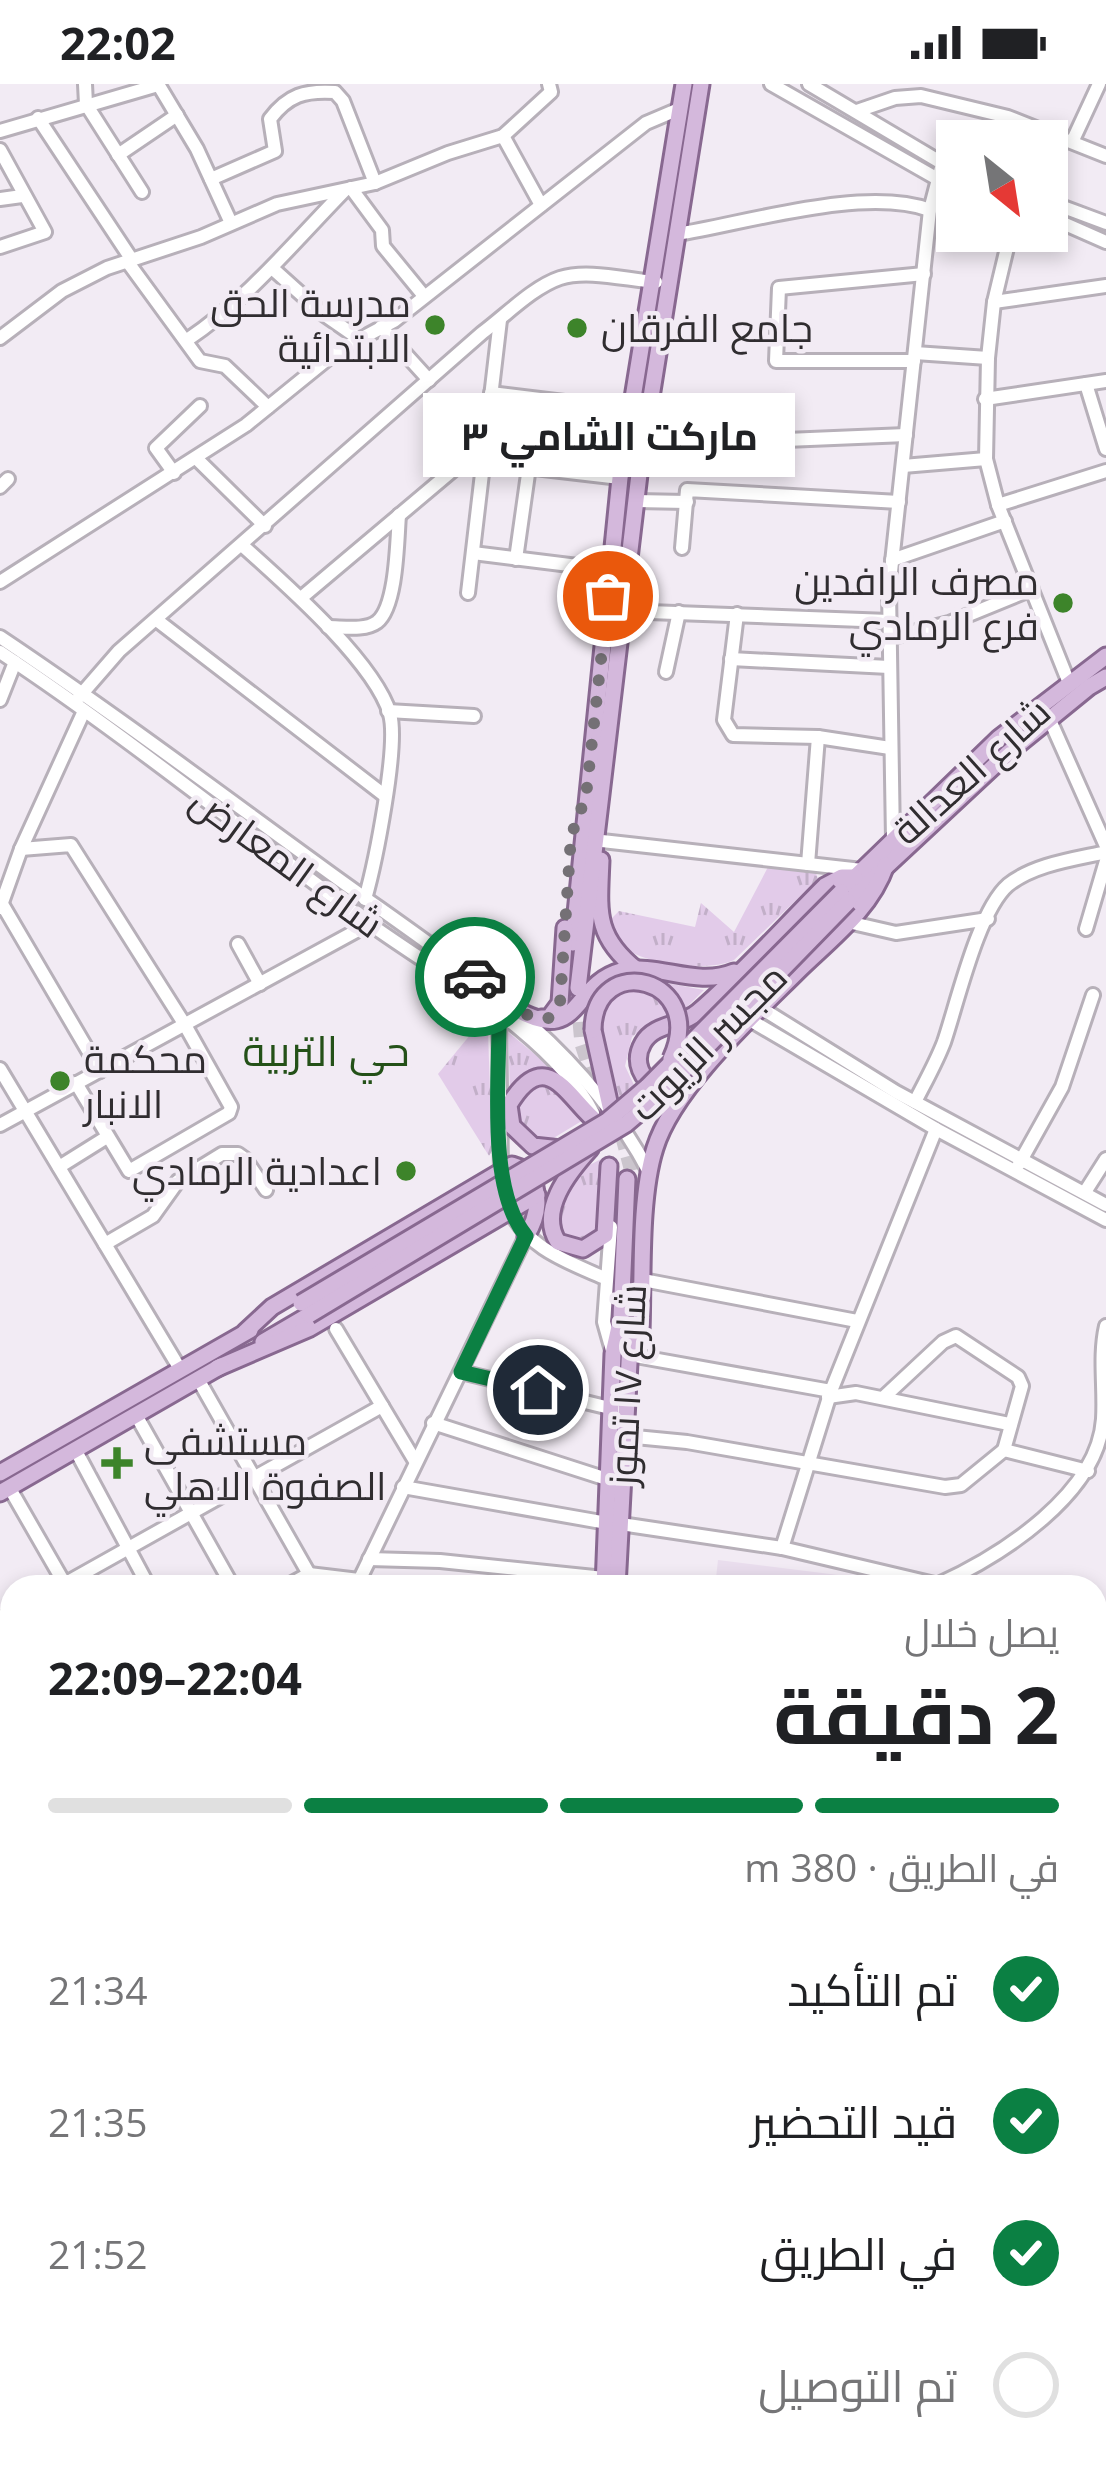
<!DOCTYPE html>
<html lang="ar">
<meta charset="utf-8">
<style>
body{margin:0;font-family:"Open Sans",Cairo,sans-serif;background:#f2f2f2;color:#202124;direction:rtl;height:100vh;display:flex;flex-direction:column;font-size:45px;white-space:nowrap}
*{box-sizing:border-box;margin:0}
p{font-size:39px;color:#757577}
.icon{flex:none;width:66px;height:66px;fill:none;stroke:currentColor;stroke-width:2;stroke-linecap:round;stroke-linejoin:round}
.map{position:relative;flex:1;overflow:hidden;direction:ltr}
.panel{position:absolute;left:0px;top:1491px;width:1107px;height:900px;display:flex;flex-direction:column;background:#fff;border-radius:36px 36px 0 0;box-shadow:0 6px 18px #0003;direction:rtl}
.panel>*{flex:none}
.needle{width:78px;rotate:150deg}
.buttons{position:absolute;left:936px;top:36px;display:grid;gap:24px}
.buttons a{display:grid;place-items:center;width:132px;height:132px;border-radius:0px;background:#fff;box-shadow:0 6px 18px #0003;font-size:60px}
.pin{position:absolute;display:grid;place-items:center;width:102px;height:102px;color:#fff;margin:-51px;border:6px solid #fff;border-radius:50%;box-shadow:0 3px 12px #0007}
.courier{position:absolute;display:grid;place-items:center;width:120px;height:120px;margin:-60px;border:9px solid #0b8043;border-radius:50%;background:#fff;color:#222;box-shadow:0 3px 15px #0007}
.bubble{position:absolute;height:84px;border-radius:0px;background:#fff;box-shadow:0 6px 18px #0003;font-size:39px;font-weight:700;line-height:84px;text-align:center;direction:rtl}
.summary em{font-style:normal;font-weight:700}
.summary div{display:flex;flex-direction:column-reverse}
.summary{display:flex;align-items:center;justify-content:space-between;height:204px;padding:0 48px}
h1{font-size:78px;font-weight:700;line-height:90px}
.bar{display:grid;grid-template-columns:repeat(4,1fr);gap:18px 12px;align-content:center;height:144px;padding:0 48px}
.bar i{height:15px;border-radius:9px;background:#e0e0e0}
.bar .active{background:#0b8043}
.bar p{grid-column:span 4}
ol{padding:0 48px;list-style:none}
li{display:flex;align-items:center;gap:36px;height:132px}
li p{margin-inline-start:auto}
li .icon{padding:12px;border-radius:50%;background:#0b8043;color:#fff;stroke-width:4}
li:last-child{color:#757577}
li i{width:66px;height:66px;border:6px solid #e0e0e0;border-radius:50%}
.status{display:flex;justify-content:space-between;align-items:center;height:84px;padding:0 60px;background:#fff;direction:ltr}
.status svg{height:33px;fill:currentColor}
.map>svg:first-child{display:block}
</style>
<div class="status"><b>22:02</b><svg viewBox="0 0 49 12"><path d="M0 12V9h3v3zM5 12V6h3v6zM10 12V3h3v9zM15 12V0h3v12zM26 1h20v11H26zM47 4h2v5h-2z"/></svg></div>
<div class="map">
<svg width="1106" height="2391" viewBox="0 0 1106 2391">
<defs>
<pattern id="grass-tufts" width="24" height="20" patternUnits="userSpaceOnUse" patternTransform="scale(3)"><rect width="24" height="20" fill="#e2cbe9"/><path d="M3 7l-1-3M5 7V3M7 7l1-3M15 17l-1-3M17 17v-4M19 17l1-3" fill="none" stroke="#c2afc8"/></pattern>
</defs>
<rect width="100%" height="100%" fill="#f2ebf4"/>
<g fill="#e9dded">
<polygon points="718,1476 854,1493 853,1503 715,1503"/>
<polygon points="27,2379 111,2379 121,2391 37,2391"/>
</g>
<g fill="url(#grass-tufts)">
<path d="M 768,783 L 816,789 L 818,795 L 734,876 C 709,888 645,882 623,862 C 617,856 613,845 609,837 L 619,827 L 695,843 L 701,819 L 734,848 Z"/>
<polygon points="650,896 704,906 682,928 652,937 632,953 625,982 634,1001 619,1013 600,964 601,919 613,910"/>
<polygon points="484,934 488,947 492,1067 489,1072 438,990"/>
<polygon points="508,948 555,987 532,988 510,1007"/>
<path d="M 545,1001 L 552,1001 L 585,1035 L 547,1058 L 535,1058 L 519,1046 C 515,1023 520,1007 545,1001 Z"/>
<polygon points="603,1074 600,1148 586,1159 563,1155 556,1131 578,1087"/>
</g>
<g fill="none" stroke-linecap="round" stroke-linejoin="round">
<g stroke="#cbc5cd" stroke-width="15" stroke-dasharray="15 8" stroke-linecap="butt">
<polyline points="578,915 582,960 600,1014"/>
<polyline points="622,1050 635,1099"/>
</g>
<g stroke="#b7b0b9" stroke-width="18">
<g id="minor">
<polyline points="85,0 86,20 142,108"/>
<polyline points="158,0 197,65 231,139"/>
<polyline points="771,0 957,106"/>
<polyline points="809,0 957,88"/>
<polyline points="857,27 895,14 921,12 1008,33 1106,72"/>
<polyline points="38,34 132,176"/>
<polyline points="0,47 158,1"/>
<polyline points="503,52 541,121"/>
<polyline points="1073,56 1099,0"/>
<polyline points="0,66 45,148 0,163"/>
<polyline points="118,71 177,31"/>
<path d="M 211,95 L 275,67 L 270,35 C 288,11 305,6 335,8 L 343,17 L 375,99"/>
<polyline points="351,104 382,146 383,162 424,212"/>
<polyline points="0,115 22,112"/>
<polyline points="1047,117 1106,139"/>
<polyline points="1047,132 1106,158"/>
<polyline points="1011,147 994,218 988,274 986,375 998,421 1069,599"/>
<path d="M 677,150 C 747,139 864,102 930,126"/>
<polyline points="127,177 200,277 225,282 268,323"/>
<polyline points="272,184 322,229 358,254"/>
<polyline points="994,218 1106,202"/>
<polyline points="381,243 429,296"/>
<polyline points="0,254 62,207 107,184 201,153 277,120 375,99 448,69 503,52 551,8 549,0"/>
<path d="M 187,256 C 248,215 294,158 345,106"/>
<polyline points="915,269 988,274"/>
<polyline points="914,277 776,277 779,204 924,190"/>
<polyline points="1086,300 1106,365"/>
<polyline points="491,309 630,326"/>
<polyline points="985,315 1106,297"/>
<polyline points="643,362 906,351"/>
<polyline points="196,374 265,442"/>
<polyline points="483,378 620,394"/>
<polyline points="903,382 986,375"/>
<polyline points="174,389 156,364 200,322"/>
<polyline points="0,403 8,395"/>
<polyline points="636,417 687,418"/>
<polyline points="998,421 1106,387"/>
<path d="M 243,462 C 284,499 374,577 390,630 C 399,662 375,780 365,815"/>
<polyline points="682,464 687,406 899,418"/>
<polyline points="473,469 610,486"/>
<polyline points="516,475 529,383"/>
<polyline points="892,476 1005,437"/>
<polyline points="0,498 246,341 336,268 394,237 646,39 679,25"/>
<polyline points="468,509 500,236"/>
<polyline points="301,514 485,359"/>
<polyline points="622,527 889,537"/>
<polyline points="737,530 724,636 733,651 818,653 890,664"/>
<polyline points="158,537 384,711"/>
<path d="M 328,543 C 343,543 365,547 377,538 C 397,522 397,456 399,431"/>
<path d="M 0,553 C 109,626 213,704 319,781 C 440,870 577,950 649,1088"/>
<polyline points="889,554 949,539 1032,505"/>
<path d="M 0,568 C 125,651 242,746 363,835 C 436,889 550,947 593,1029"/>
<polyline points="731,575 889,583"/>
<polyline points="666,588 679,528"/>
<path d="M 79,613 L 119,567 L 482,249 C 505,232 533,203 560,194 C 588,185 627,196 656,198"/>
<polyline points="0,616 15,578"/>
<polyline points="388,627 474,632"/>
<polyline points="1049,634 1106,762"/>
<polyline points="893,756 889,506 930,126 942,80"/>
<polyline points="602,757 862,786"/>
<polyline points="21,765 71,761 185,941 231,1023 229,1029 129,1087 76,999"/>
<polyline points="808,780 818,653"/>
<polyline points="2,820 100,987"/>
<polyline points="0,824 21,765 84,627"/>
<polyline points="848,838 896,849 988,835"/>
<polyline points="1086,845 1106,777"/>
<polyline points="238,860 260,900"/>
<polyline points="761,924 896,1008 1106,1121"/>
<polyline points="499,930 501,1090"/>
<polyline points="750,936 936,1045 1106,1136"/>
<polyline points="0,985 180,1285"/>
<path d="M 915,1018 C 925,998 936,979 944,958 C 957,920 978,827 1008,801 C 1034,780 1075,775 1106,768"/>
<polyline points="0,1041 369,840"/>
<polyline points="1019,1080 1062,1003 1093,911"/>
<polyline points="59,1083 107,1053"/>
<polyline points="1085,1108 1106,1075"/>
<path d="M 508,1122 C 527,1165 566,1177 607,1195"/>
<polyline points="611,1143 604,1238 613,1270"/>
<polyline points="105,1160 153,1132 178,1097 222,1070 238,1070 245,1075 266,1106"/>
<polyline points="643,1196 857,1237"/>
<polyline points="336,1245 415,1377"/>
<polyline points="630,1271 831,1307"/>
<polyline points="461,1288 614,1325"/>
<polyline points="198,1295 309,1490"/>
<polyline points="828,1313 856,1309 1009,1340"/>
<polyline points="884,1313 943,1258 956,1252 1018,1293 1022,1302 1004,1366"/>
<polyline points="136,1331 233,1503"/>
<polyline points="433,1339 610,1396"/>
<polyline points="625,1352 687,1358 945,1403 961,1401 1004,1366 1088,1387"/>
<polyline points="75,1365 149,1503"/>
<polyline points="9,1403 66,1502"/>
<polyline points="403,1403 607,1439"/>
<polyline points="621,1440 782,1464 943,1502"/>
<polyline points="782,1464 831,1307 936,1045"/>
<polyline points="369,1475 440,1477 604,1494"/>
<path d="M 939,1500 C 1002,1471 1098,1410 1103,1335 C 1105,1303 1099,1273 1106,1242"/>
<polyline points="59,1503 382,1322"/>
<polyline points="285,1503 309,1490 359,1496"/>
<polyline points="356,1503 526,1152"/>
<polyline points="0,1534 12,1556"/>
<polyline points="1095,1640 1106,1658"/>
<polyline points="0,1659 12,1652"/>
<polyline points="0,1692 12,1712"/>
<polyline points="0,1742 12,1736"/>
<polyline points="1095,1754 1106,1747"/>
<polyline points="1095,1787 1106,1804"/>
<polyline points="1095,1859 1106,1851"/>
<polyline points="0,2067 12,2067"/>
<polyline points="1095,2096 1106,2099"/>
<polyline points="1095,2261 1106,2234"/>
<polyline points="0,2341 12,2324"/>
<polyline points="0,2368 18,2391"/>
<polyline points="124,2379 133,2391"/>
<polyline points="360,2379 370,2391"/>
<polyline points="734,2379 744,2391"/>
<polyline points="891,2379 892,2391"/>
<polyline points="1000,2379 1022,2391"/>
<polyline points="335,2391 349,2379"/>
<polyline points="482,2391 497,2379"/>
<polyline points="633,2391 652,2379"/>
<polyline points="1041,2391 1046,2379"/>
</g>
</g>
<g stroke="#886890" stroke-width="21">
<g id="major">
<path d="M 601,776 C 599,827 594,852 637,886"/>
<polyline points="848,800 999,654 1106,572"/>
<polyline points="848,818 1008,669 1089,603 1106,593"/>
<polyline points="573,859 620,394 684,0"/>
<polyline points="578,904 640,382 701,0"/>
<path d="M 509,921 C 581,966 570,901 621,887 C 659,878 695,904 734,888"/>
<polyline points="541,934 549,934 560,919 565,844"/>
<polyline points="593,946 612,1031"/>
<path d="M 659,1006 C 642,996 632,978 643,959 C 654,939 682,942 698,928 C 743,889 783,844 825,802 L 842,793 L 855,793"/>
<path d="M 561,1065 L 533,1062 L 512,1042 L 509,1021 C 547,958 569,1017 598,1039"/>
<path d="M 590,1065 C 568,1089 538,1127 558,1158 L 583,1165 L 605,1151 L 609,1082"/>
<path d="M 245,1248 L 272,1223 L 512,1081 L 529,1087 C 540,1110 540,1130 526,1152"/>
<polyline points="263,1258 309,1231"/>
<path d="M 630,1267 L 641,1247 C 643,1194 639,1114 655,1064 C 674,1003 754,931 799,886 C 832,854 871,825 886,781"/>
<polyline points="217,1284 310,1244 537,1111"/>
<polyline points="0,1389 250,1246"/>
<polyline points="0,1409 221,1282"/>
<polyline points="604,1503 613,1270 621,1234 627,1095"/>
<polyline points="617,1503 630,1260"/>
<polyline points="603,2379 604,2391"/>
<polyline points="619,2379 620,2391"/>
<polyline points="215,2391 230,2379"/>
<polyline points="245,2391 260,2379"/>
</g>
</g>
<use href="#minor" stroke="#fff" stroke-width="12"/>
<use href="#major" stroke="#d4b8dc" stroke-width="15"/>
<g stroke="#886890" stroke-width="21" stroke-linecap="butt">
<g id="major-bridge">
<path d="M 593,946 C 594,866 709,893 671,975"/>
<polyline points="301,1219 607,1037 647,1003 841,808"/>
<polyline points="309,1231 626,1040 660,1011 848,818"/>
</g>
</g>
<use href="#major-bridge" stroke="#d4b8dc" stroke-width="15"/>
</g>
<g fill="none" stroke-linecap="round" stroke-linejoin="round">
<path stroke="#747075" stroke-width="12" stroke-dasharray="0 21.6" d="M 475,893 C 496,911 519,936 549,934 L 560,919 L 571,752 L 586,712 L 608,512"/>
<path stroke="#0b8043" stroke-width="15" d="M 475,893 L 455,875 L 440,888 L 499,930 C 500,991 486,1104 526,1152 L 461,1288 L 538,1306"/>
</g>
<g fill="#3d842a" stroke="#f2ebf4" stroke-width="4.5">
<circle cx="435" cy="241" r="12"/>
<circle cx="577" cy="244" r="12"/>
<circle cx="1063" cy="519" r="12"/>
<circle cx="60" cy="997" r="12"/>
<circle cx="406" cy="1087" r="12"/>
<path d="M111 1361h12v12h12v12h-12v12h-12v-12h-12v-12h12z"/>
</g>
<g text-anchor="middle" stroke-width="9" stroke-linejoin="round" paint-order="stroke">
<g font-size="39" fill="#302d30" stroke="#f2ebf4" text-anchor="end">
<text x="411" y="233">مدرسة الحق<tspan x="411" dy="45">الابتدائية</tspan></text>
<text x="601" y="258" text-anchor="start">جامع الفرقان</text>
<text x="1039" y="511">مصرف الرافدين<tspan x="1039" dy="45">فرع الرمادي</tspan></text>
<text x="84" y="989" text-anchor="start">محكمة<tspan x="84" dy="45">الانبار</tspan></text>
<text x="382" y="1101">اعدادية الرمادي</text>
<text x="144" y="1371" text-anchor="start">مستشفى<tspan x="144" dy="45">الصفوة الاهلي</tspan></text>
</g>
<g font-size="39" fill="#302d30" stroke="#f2ebf4">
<text transform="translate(971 687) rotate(-42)" y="14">شارع العدالة</text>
<text transform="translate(287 778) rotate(36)" y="14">شارع المعارض</text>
<text transform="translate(708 958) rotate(-45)" y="14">مجسر الزيوت</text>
<text transform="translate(627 1301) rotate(-87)" y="14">شارع ١٧ تموز</text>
</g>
<g font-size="42" fill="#245118" stroke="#f2ebf4">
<text x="326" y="982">حي التربية</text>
</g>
</g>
</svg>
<div class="buttons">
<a><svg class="needle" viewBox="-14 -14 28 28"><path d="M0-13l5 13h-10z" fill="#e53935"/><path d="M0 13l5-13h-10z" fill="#757577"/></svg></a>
</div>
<div class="pin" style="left:608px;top:512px;background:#ea580c"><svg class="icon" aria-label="bag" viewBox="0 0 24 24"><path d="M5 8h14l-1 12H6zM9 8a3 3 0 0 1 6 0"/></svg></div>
<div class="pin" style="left:538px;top:1306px;background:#1f2937"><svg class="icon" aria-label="home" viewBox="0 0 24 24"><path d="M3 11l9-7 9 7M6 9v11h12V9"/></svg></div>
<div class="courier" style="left:475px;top:893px"><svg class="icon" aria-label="car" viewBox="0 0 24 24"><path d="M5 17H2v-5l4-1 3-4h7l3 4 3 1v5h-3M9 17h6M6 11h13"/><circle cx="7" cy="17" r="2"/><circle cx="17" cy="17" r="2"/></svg></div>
<div class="bubble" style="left:423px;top:309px;width:372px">ماركت الشامي ٣</div>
<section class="panel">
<div class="summary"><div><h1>2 دقيقة</h1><p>يصل خلال</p></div><em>22:04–22:09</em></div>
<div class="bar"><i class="active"></i><i class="active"></i><i class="active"></i><i></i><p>في الطريق · 380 m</p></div>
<ol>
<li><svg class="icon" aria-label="check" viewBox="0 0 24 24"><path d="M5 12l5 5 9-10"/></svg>تم التأكيد<p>21:34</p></li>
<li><svg class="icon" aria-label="check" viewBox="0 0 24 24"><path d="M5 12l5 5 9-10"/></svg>قيد التحضير<p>21:35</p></li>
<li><svg class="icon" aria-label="check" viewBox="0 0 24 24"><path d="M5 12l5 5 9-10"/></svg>في الطريق<p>21:52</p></li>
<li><i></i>تم التوصيل</li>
</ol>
</section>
</div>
